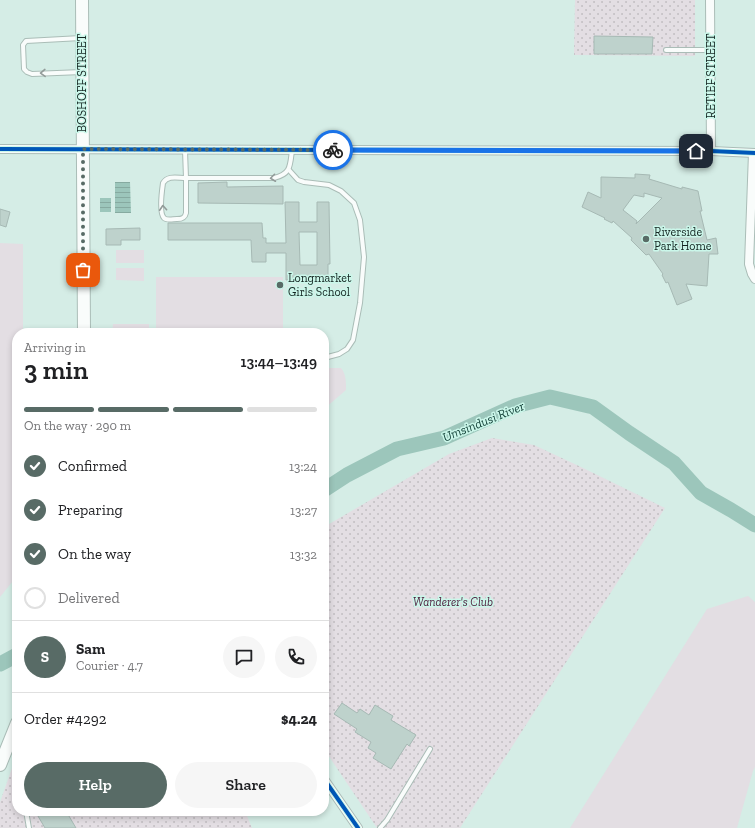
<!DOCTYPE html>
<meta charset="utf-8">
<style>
body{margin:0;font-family:"Zilla Slab",serif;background:#f6f6f6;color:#202124;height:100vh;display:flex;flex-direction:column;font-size:15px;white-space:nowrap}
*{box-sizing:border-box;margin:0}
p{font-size:13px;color:#757577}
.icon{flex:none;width:22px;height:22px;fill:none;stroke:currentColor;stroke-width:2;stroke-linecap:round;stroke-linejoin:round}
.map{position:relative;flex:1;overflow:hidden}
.sheet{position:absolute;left:12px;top:328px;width:317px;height:488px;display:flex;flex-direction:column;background:#fff;border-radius:16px;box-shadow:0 2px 6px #0003}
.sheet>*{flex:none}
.pin{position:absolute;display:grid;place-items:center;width:34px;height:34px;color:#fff;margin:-17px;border-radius:8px;box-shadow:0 2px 6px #0006}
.courier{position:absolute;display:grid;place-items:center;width:40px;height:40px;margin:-20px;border:3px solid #1a73e8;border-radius:50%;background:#fff;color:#222;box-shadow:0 1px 5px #0007}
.headline em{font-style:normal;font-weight:600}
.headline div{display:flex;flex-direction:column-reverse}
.headline{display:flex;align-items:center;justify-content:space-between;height:68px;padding:0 12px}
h1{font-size:26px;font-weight:600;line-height:30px}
.bar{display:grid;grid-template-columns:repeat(4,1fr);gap:6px 4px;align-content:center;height:48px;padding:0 12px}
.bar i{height:5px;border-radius:3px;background:#e0e0e0}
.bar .on{background:#586b66}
.bar p{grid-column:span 4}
.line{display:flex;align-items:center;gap:10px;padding:0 12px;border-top:1px solid #e0e0e0}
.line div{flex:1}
.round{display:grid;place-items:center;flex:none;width:42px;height:42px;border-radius:21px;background:#f6f6f6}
ol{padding:0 12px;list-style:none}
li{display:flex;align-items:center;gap:12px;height:44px}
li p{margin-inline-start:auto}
li .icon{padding:4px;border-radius:50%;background:#586b66;color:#fff;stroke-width:4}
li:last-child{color:#757577}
li i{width:22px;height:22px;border:2px solid #e0e0e0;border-radius:50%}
.cta{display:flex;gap:8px;margin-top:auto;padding:8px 12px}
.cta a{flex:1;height:46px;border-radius:24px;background:#586b66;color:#fff;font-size:16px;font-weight:600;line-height:46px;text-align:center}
.cta a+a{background:#f6f6f6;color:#202124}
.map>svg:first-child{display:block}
</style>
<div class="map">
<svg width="755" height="828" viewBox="0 0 755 828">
<defs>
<pattern id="park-dots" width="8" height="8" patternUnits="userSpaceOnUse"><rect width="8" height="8" fill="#e3dee3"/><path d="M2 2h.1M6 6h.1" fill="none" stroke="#c2bec2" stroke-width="1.8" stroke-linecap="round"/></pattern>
<pattern id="water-rules" width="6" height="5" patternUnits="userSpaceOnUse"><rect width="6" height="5" fill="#9cc6bb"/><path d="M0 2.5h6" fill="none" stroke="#86aaa0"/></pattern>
</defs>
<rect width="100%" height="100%" fill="#d5ede6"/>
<g fill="#e3dee3">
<polygon points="0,243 23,244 23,333 17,333 17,576 0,597"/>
<rect x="116" y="250" width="28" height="13"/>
<polygon points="116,268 144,268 144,281 116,280"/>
<rect x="156" y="277" width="127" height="56"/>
<polygon points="113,324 149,324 149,333 112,333"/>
<path d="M 324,368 L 341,368 C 346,374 346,382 346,390 L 324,409 Z"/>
<polygon points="748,596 755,602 755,767 753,771 737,828 570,828 707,609"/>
</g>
<g fill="url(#park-dots)">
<polygon points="575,0 695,0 695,56 574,55"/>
<polygon points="492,438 534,445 581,467 665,508 460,828 377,828 324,749 324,527 449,454"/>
<polygon points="17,754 17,811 245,811 252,828 0,828 0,802"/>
</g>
<g fill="url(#water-rules)">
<polygon points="115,182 130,182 131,213 115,213"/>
<rect x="100" y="198" width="11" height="14"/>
</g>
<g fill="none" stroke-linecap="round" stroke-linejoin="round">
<g stroke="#9cc6bb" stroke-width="15">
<polyline points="324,490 347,475 397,449 444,438 515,406 550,397 593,407 629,433 674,463 701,493 731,510 755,525"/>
<polyline points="0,664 17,655"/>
</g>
</g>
<g fill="#bed2cc" stroke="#a6b9b4" fill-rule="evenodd">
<polygon points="594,36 653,37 652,54 594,54"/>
<path d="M 635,174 L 650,175 L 649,179 L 682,189 L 682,187 L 698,191 L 702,211 L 700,211 L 707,240 L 716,238 L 718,254 L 709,254 L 707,286 L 686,284 L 692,299 L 677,305 L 668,282 L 666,283 L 662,275 L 663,274 L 649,254 L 646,255 L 631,240 L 632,238 L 613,221 L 612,223 L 604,219 L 605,218 L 582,207 L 588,192 L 601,198 L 601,177 L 635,178 ZM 644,193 L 662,198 L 636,224 L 637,221 L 623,210 L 634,195 L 644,197 Z"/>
<polygon points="227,182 227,187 283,186 283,204 198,203 198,183"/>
<path d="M 285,202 L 299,202 L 299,222 L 317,222 L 317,202 L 329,202 L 330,264 L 328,264 L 328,280 L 286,280 L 286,253 L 266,253 L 266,262 L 252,262 L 251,240 L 168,240 L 168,223 L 262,223 L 263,238 L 266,238 L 266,243 L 286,243 ZM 299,232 L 317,232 L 317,265 L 300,265 Z"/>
<polygon points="0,209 10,212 6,227 0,225"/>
<polygon points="140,228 140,240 121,240 121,245 106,245 106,229"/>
<polygon points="342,703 357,713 360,709 369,715 375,705 393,716 391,720 416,735 409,746 407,744 391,769 373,758 376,753 368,748 371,742 355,732 357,729 334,714"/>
<polygon points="35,811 66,811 76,828 45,828"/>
</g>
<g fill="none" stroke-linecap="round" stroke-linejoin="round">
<g stroke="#aabdb7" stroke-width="6">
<g id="lane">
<polyline points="81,38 26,41 23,45 24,69 27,72 32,74 82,72"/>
<polyline points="666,50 711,50"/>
<path d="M 185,150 L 186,178 C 177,178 168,175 163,183 C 162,190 159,213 164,218 C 167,221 173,219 177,219 C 182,219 185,218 186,213 L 186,178 L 274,178 C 291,174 290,166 292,150"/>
<polyline points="289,170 298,180 304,182 329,185 341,191 354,203 360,220 364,257 360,303 353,340 347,349 339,354 324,358"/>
<polyline points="26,811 29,828"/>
<polyline points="380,828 387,820 430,749"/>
</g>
</g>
<g stroke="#aabdb7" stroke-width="10">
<g id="street">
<polyline points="710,0 711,151"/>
<polyline points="0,149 711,151 755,153"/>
<polyline points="753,153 749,264 752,274 755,279"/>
<polyline points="324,779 358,828"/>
</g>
</g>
<g stroke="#aabdb7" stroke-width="14">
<g id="secondary">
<polyline points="82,0 84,333"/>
<polyline points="0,765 17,723"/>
</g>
</g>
<use href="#lane" stroke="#f9fcfb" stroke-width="4"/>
<use href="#street" stroke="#f9fcfb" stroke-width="8"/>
<use href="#secondary" stroke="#f9fcfb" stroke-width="12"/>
<g stroke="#cbf7ea" stroke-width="6">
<g id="cycleway">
<polyline points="0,149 711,151 755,153"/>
<polyline points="324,779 358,828"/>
</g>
</g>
<use href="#cycleway" stroke="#0057b8" stroke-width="4"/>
</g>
<defs><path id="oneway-chevron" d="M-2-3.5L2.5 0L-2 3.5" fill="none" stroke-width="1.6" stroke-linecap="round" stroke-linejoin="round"/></defs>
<g stroke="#929b99">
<use href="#oneway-chevron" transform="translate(43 73) rotate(178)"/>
<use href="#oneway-chevron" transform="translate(273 178) rotate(173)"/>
<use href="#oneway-chevron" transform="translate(163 208) rotate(-94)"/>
</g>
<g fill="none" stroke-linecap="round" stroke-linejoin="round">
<polyline stroke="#586b66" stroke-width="4" stroke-dasharray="0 7.2" points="83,270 83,149 333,150"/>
<polyline stroke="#1a73e8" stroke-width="5" points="333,150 696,151"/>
</g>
<g fill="#586b66" stroke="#cbf7ea" stroke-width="1.5">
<circle cx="646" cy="239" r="4"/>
<circle cx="280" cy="285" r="4"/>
</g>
<g text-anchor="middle" stroke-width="3" stroke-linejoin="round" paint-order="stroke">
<g font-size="12" fill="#142521" stroke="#cbf7ea">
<text transform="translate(711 76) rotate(-90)" y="4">RETIEF STREET</text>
<text transform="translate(82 83) rotate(-90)" y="4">BOSHOFF STREET</text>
</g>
<g font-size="12" fill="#142521" stroke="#cbf7ea" text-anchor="start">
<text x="654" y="236">Riverside<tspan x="654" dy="14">Park Home</tspan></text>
<text x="288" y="282">Longmarket<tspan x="288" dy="14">Girls School</tspan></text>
</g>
<g font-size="12" font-style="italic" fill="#4e1c3c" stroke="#cbf7ea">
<text x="453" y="606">Wanderer's Club</text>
</g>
<g font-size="13" font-style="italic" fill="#0f3d34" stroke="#cbf7ea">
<text transform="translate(483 421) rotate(-22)" y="5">Umsindusi River</text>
</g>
</g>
</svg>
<div class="pin" style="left:83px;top:270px;background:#ea580c"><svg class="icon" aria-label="bag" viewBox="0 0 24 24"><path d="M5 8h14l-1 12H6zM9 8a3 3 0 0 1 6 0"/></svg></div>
<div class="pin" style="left:696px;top:151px;background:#1f2937"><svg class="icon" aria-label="home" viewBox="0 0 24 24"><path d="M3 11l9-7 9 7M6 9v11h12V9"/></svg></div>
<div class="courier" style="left:333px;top:150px"><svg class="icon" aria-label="bike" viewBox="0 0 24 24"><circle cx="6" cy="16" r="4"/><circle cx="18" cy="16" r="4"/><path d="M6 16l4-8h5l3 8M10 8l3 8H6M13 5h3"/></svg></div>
<section class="sheet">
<div class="headline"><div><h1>3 min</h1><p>Arriving in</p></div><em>13:44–13:49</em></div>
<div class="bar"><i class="on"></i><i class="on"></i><i class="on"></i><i></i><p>On the way · 290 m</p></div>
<ol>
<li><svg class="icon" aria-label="check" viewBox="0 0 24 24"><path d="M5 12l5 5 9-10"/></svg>Confirmed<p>13:24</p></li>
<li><svg class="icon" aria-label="check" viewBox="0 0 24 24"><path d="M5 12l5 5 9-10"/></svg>Preparing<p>13:27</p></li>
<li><svg class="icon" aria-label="check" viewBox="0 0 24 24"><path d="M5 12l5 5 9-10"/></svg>On the way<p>13:32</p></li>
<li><i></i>Delivered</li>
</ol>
<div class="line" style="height:72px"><b class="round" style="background:#586b66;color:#fff">S</b><div><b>Sam</b><p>Courier · 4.7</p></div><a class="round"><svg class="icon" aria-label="chat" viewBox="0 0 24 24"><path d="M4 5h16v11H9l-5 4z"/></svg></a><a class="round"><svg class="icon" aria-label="phone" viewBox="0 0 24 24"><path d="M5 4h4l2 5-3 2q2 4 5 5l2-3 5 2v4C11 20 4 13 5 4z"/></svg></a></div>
<div class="line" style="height:52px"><div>Order #4292</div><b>$4.24</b></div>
<div class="cta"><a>Help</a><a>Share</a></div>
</section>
</div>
